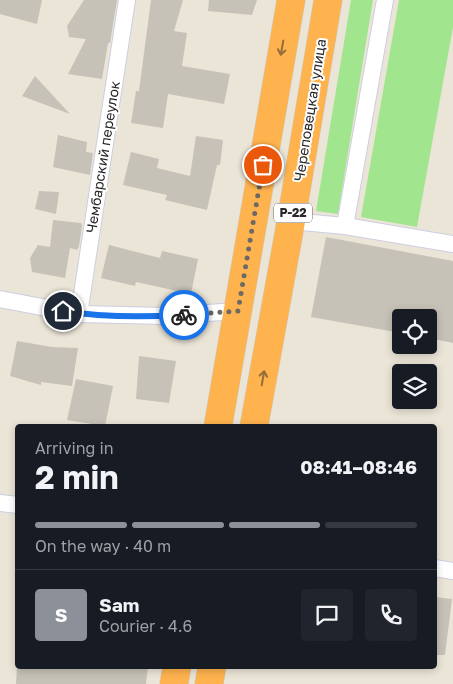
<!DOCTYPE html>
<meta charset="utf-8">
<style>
body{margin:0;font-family:"Golos Text",sans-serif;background:#20242c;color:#f1f3f6;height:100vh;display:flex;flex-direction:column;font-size:19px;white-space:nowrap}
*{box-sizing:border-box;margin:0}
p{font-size:16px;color:#9ea1a6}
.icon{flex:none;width:28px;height:28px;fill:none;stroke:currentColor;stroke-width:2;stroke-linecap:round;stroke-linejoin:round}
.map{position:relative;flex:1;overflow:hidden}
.side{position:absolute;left:15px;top:424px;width:422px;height:245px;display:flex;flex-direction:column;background:#171b24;border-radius:5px;box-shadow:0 2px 8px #0003}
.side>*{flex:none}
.tools{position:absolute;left:392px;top:309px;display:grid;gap:10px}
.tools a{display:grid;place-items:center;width:45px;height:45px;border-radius:5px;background:#171b24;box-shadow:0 2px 8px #0003;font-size:25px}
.pin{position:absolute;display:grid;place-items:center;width:42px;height:42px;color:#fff;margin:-21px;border:2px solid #fff;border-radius:50%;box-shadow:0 1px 5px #0007}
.courier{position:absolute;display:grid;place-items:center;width:50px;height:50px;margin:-25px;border:4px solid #1a73e8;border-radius:50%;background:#fff;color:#222;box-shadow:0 1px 6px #0007}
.headline em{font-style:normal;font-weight:700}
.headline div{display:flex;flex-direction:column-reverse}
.headline{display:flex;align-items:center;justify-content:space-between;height:85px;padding:0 20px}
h1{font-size:32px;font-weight:700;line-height:38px}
.bar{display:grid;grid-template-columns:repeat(4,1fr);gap:8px 5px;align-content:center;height:60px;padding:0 20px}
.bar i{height:6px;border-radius:4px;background:#363941}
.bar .on{background:#8c9099}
.bar p{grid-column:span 4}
.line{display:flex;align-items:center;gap:12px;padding:0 20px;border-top:1px solid #363941}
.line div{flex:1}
.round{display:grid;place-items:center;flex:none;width:52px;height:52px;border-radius:5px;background:#20242c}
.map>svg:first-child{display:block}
</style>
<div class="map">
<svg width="453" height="684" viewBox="0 0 453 684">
<rect width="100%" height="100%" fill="#ebe5d7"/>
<g fill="#a1e68f">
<polygon points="351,0 373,0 338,214 316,211"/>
<polygon points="399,0 453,0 453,27 417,227 361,217"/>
</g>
<g fill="#c6c2b7">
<polygon points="0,0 42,0 37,24 0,14"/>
<polygon points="84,0 117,0 110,43 108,43 102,79 68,74 86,39 69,37 67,26"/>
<polygon points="151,0 183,0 174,31 187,33 182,66 230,74 224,104 168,94 163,128 131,123 136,91 139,91"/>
<polygon points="209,0 257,0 252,15 208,11"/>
<polygon points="35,76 70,114 22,96"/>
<polygon points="58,135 87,142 86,152 93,153 90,175 53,167"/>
<polygon points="196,136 223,140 220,165 217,165 207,210 165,200 167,195 123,185 131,152 159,159 157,168 190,176"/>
<polygon points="39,191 59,192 56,214 35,209"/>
<polygon points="53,220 81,223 82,226 79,246 77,250 70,248 65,278 32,272 30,258 38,245 50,247"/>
<polygon points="326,237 453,261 453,343 429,338 429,318 401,318 401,333 311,317"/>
<polygon points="109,245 160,258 162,251 198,259 191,294 136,282 135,286 101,278"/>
<polygon points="17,341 52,347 78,348 72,386 41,382 41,385 10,376"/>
<polygon points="139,356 176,361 169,403 136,399"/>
<polygon points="76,379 113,386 105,426 67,420"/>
<polygon points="435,597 452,599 445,655 435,655"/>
<polygon points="17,666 148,666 146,684 16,684"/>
</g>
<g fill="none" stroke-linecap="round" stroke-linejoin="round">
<g stroke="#cccee2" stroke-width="18">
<g id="street">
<polyline points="291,221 345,226 453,244"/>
<polyline points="345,226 385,0"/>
<polyline points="0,299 79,314 164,316 237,311"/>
<polyline points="79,314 127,0"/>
<polyline points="0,503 18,505"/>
<polyline points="435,568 453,571"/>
</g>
</g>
<g stroke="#cbcbcb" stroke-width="29">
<g id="highway">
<polyline points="218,426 291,0"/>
<polyline points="254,426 291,221 328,0"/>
<polyline points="174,684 177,666"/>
<polyline points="209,684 212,666"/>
</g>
</g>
<use href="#street" stroke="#fff" stroke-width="16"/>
<use href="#highway" stroke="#ffb34e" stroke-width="28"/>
</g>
<defs><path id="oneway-shaft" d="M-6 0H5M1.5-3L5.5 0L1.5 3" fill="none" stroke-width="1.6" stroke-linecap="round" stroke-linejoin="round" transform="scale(1.25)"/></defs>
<g stroke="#936d3a">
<use href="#oneway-shaft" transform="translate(282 48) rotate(100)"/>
<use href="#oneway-shaft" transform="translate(263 378) rotate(-80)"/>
</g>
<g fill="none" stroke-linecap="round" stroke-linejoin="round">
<polyline stroke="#6c6a65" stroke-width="5" stroke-dasharray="0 9" points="184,315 238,311 263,165"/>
<path stroke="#1a73e8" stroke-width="6" d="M 63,311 C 99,317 147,317 184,315"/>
</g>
<g text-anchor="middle" stroke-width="4" stroke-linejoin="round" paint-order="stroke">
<rect fill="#fff" stroke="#686868" stroke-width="1" x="274" y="203.5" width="38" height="19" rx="4"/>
<g font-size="12" font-weight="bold" fill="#272727">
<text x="293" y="217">Р-22</text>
</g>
<g font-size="14" fill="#272727" stroke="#fff">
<text transform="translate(310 110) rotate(-81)" y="5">Череповецкая улица</text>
<text transform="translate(103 157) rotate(-81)" y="5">Чембарский переулок</text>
</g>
</g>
</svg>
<div class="tools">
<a><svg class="icon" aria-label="locate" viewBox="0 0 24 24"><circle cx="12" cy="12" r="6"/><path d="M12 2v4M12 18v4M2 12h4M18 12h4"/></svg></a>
<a><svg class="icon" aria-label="layers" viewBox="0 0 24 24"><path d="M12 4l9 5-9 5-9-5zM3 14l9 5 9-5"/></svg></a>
</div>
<div class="pin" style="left:263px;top:165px;background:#ea580c"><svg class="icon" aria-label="bag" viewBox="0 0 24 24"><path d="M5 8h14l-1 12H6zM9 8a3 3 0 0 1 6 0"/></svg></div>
<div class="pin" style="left:63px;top:311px;background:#1f2937"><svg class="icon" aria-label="home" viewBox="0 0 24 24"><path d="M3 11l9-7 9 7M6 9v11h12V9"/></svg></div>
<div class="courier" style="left:184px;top:315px"><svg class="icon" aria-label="bike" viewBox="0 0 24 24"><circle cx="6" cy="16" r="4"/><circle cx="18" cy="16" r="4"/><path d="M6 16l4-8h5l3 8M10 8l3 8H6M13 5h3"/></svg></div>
<section class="side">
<div class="headline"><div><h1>2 min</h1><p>Arriving in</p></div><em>08:41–08:46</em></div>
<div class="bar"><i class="on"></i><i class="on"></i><i class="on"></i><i></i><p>On the way · 40 m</p></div>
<div class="line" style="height:90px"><b class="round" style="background:#8c9099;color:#fff">S</b><div><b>Sam</b><p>Courier · 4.6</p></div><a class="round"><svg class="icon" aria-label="chat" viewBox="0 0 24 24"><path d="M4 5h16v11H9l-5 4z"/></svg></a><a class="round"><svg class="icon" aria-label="phone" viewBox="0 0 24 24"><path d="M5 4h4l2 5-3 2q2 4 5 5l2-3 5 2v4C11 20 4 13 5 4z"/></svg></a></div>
</section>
</div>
